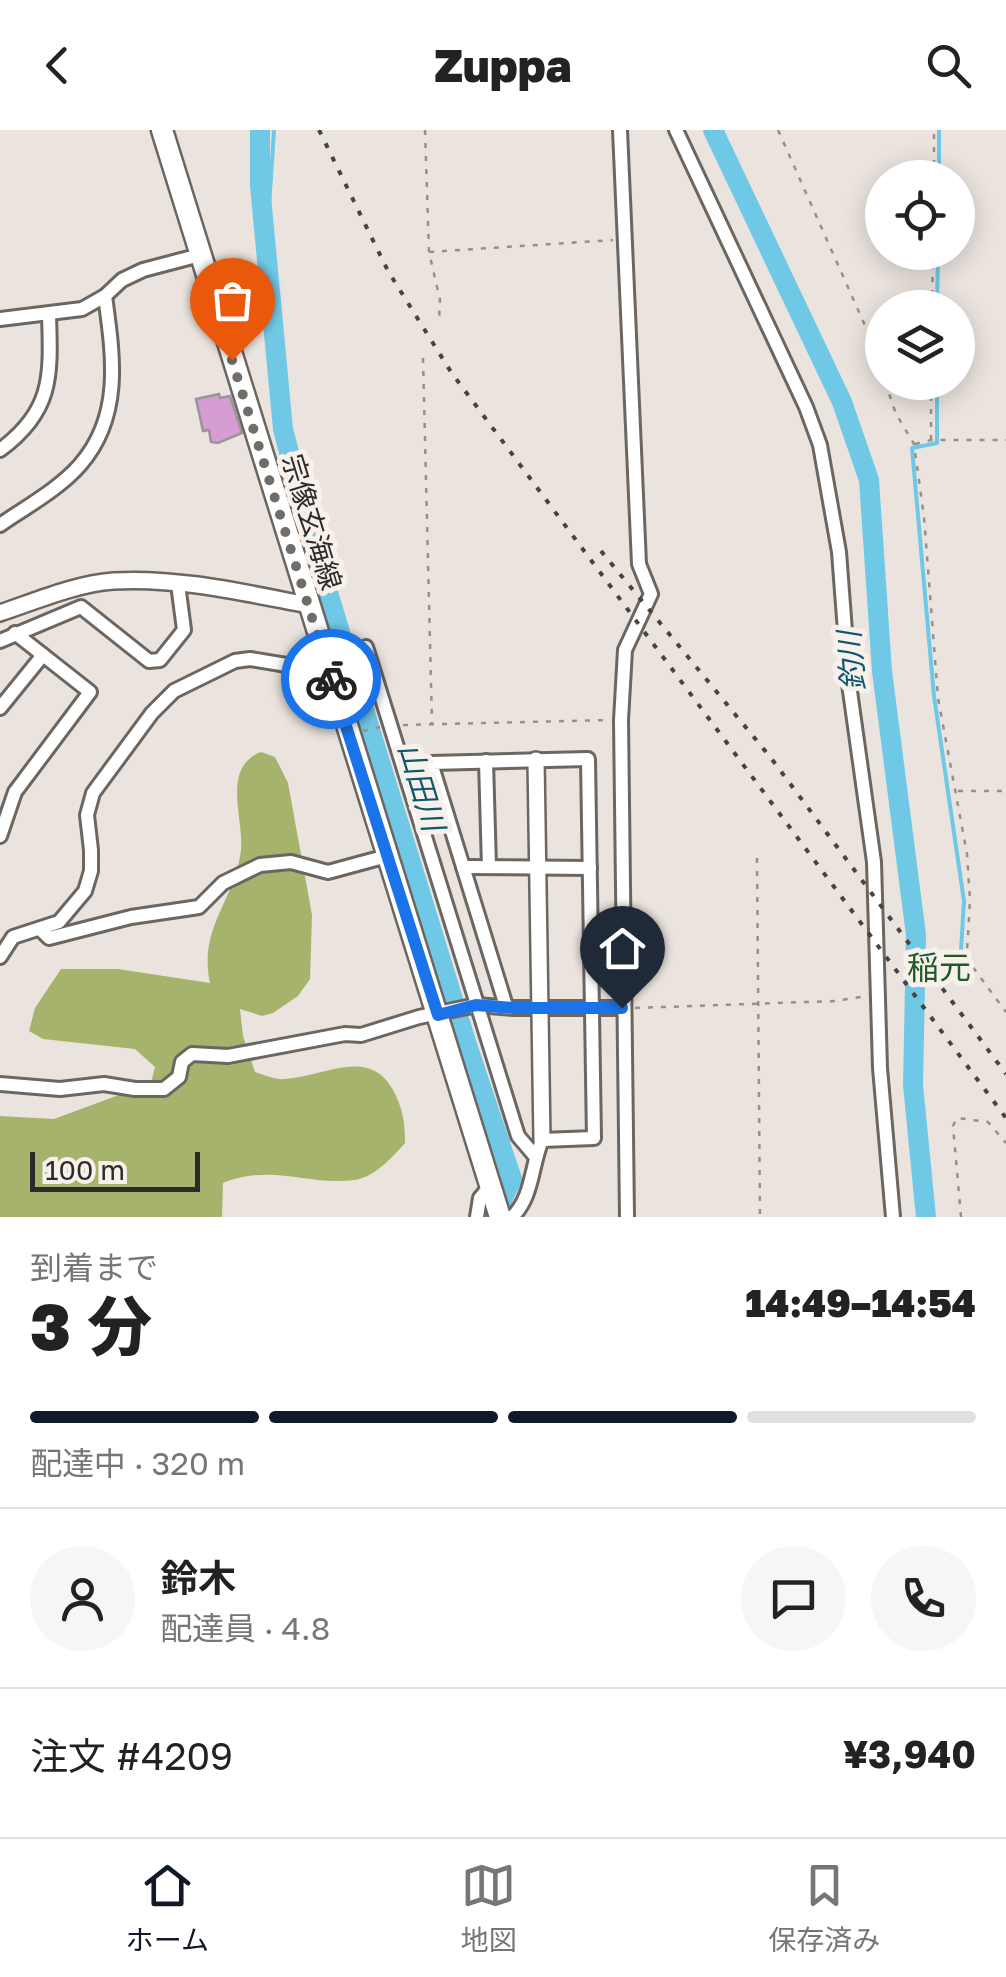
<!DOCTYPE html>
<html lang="ja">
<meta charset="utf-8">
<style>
body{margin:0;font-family:"Golos Text","Noto Sans JP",sans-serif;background:#f6f6f6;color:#222;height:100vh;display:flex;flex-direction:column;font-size:38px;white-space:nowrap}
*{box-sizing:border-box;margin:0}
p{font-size:32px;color:#767676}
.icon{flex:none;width:55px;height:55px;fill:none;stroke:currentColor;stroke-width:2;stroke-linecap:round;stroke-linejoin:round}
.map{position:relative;height:1087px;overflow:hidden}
.sheet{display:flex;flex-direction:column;background:#fff;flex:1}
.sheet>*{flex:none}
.buttons{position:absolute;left:865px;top:30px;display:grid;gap:20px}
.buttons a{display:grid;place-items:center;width:110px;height:110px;border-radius:50%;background:#fff;box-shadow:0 5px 25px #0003;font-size:50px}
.scale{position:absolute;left:30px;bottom:25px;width:170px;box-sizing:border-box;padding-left:10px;border:5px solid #2d2b29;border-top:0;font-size:28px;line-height:35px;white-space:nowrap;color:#2d2b29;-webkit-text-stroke:8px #f8f1eb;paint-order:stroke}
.pin{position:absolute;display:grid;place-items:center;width:85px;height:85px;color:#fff;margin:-102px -42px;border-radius:50% 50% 50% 0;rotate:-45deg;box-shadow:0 0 10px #0007}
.pin .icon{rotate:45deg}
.courier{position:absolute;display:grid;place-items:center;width:100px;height:100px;margin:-50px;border:8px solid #1a73e8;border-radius:50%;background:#fff;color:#222;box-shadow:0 2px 12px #0007}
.headline em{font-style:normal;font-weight:800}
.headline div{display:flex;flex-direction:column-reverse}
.headline{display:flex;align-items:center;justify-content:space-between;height:170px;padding:0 30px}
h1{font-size:65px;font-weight:800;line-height:75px}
.bar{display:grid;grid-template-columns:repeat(4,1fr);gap:15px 10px;align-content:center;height:120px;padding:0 30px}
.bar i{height:12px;border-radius:8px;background:#e0e0e0}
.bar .current{background:#111827}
.bar p{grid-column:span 4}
.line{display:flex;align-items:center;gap:25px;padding:0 30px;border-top:2px solid #e0e0e0}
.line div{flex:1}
.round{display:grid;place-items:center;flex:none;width:105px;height:105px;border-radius:52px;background:#f6f6f6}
header{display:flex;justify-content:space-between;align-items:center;height:130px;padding:0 30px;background:#fff;font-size:45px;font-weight:800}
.dock{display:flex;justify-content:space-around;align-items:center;height:140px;border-top:2px solid #e0e0e0;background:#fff;font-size:28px;color:#767676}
.dock a{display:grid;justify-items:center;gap:5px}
.dock .current{color:#111827}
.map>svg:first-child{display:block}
</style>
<header><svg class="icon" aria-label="back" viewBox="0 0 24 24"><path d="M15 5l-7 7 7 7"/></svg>Zuppa<svg class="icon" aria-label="search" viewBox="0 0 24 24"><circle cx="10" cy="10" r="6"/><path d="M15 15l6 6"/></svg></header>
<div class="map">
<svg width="1006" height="1087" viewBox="0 0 1006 1087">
<rect width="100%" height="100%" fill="#ebe4de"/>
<path fill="#a5b36c" d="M 261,622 L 275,627 L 288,653 L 312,785 L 310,849 L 298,866 L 273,883 L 262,886 L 240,879 L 243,906 L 255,942 C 264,945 276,950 285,949 C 323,947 369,916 393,960 C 403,979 405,992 405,1013 C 393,1027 374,1047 355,1050 C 307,1056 273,1033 223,1053 L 222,1087 L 0,1087 L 0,986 L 54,989 L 151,953 L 155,937 L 135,919 L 43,909 L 29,901 L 35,878 L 61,839 L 118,839 L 210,853 C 198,797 235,771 241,720 C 244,689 221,637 261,622 Z"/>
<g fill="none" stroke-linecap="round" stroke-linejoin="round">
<g stroke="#70c8e7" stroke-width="4">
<polyline points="939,48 939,0"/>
<polyline points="267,108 274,0"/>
<polyline points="937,178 938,122"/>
<polyline points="937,252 937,313 912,318 934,566 964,771 961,820 967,854"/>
</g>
<g stroke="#70c8e7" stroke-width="20">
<polyline points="260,0 260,56 283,299 313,414 467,915 512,1049 494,1087"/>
<polyline points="713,0 842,272 869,350 882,541 916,805 913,955 926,1087"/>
</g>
</g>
<polygon fill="#d59dd1" stroke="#9b959b" stroke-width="2.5" points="219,264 220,268 230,266 242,303 218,313 211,312 209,300 203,301 196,269"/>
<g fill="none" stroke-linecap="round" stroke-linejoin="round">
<g stroke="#6c6661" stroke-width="18">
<g id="minor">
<polyline points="620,0 639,434 651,464 625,520 621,590 627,1087"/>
<polyline points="676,0 806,277 820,315 839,422 849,554 874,732 880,938 893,1087"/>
<polyline points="0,189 82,179 105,166 122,150 143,140 200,125"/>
<path d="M 0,320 C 53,281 51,246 49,185"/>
<path d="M 0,395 C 26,377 59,359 80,335 C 123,286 113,225 105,166"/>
<polyline points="0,511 81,477 149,531 160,530 184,500 178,454"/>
<polyline points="366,517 518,1006 535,1026"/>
<polyline points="0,578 43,525"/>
<polyline points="486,631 489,737"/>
<polyline points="0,706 15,662 90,562 15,503"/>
<polyline points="463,737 590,738"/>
<polyline points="41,800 49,808 131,787 199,777 223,753 260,735 291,732 328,742 387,726"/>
<polyline points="0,827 13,807 59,792 85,761 91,741 91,720 87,685 93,663 152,583 174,561 235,531 250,529 329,542"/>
<path d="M 506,876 L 431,633 L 588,629 L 594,1008 L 542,1010 C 531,1036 533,1067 512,1087"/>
<polyline points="0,954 60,959 104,954 135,959 164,959 179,947 182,932 192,924 228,926 345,904 361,905 419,887 477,875 513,878 622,878"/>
<polyline points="477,1087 480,1068 490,1056"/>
</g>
</g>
<g stroke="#6c6661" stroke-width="20">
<g id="tertiary">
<path d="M 0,483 C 36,471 75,454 113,451 C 178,447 245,463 308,475"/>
<polyline points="536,630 542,1010"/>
</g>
</g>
<g stroke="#6c6661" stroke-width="25">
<polyline id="primary" points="162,0 500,1087"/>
</g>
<g stroke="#94908b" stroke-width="2.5" stroke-dasharray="5 8" stroke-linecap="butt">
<polyline points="425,0 429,122 440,170 439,191"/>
<polyline points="778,0 867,200 882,244"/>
<polyline points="934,48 934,0"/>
<polyline points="429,122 613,110"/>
<polyline points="932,178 933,122"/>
<polyline points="423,228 432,594"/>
<polyline points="885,252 896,284 914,314 924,387 938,568 967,724 970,770 967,821 969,832 1006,882"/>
<polyline points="931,310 931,252"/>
<polyline points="915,314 931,310 1006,310"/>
<polyline points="403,595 610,590"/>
<polyline points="363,601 380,597"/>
<polyline points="958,661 1006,661"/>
<polyline points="757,728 760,1087"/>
<polyline points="635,878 835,871 867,866"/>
<polyline points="961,1087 953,996 957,988 988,992 1006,1013"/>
</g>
<use href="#minor" stroke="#fff" stroke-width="12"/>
<use href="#tertiary" stroke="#fff" stroke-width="15"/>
<use href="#primary" stroke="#fff" stroke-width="20"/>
<g stroke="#464441" stroke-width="4" stroke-dasharray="5 10" stroke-linecap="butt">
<polyline points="319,0 388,141 451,242 1006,988"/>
<polyline points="601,421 771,628 1006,944"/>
</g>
</g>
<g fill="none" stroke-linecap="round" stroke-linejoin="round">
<polyline stroke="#706c68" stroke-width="10" stroke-dasharray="0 18" points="232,230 331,549"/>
<polyline stroke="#1a73e8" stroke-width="12" points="331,549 438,885 476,875 513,878 622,878"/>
</g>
<g text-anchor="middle" stroke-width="10" stroke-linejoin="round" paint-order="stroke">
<g font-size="28" fill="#2d2b29" stroke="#f8f1eb">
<text transform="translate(312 392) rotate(73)" y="10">宗像玄海線</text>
</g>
<g font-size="30" font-style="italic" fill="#0d576d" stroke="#f8f1eb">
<text transform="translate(852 531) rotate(-95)" y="10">釣川</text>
<text transform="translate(421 657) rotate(73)" y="10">山田川</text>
</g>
<g font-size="32" fill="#1f5b2a" stroke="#f8f1eb">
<text x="939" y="849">稲元</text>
</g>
</g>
</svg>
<div class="buttons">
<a><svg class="icon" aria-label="locate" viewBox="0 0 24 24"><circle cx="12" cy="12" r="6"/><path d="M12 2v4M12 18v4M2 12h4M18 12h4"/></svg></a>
<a><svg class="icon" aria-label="layers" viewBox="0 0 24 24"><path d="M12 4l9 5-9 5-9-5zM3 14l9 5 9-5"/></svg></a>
</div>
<div class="scale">100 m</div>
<div class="pin" style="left:232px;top:230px;background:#ea580c"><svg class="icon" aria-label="bag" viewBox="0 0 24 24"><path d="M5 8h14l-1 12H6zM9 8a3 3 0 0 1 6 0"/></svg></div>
<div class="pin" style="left:622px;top:878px;background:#1f2937"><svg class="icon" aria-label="home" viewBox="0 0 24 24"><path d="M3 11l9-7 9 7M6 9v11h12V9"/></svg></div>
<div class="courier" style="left:331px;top:549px"><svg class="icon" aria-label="bike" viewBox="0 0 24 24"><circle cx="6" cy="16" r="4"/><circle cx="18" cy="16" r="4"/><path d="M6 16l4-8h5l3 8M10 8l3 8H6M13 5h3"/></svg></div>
</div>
<section class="sheet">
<div class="headline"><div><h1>3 分</h1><p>到着まで</p></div><em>14:49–14:54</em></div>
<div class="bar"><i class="current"></i><i class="current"></i><i class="current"></i><i></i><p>配達中 · 320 m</p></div>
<div class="line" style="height:180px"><a class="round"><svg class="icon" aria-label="person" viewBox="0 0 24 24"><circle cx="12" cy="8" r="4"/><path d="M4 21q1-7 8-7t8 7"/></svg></a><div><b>鈴木</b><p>配達員 · 4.8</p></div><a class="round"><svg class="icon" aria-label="chat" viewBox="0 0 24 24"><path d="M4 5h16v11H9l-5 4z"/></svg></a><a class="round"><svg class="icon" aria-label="phone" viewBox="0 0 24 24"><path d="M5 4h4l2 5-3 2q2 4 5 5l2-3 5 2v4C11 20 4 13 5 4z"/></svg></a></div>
<div class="line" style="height:130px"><div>注文 #4209</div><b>¥3,940</b></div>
</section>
<nav class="dock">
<a class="current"><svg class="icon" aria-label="home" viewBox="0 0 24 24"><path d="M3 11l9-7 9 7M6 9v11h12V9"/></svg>ホーム</a>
<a><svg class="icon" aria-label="map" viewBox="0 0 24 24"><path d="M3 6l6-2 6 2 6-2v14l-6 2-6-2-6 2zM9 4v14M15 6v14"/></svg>地図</a>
<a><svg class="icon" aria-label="saved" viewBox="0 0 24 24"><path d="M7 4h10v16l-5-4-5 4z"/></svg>保存済み</a>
</nav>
